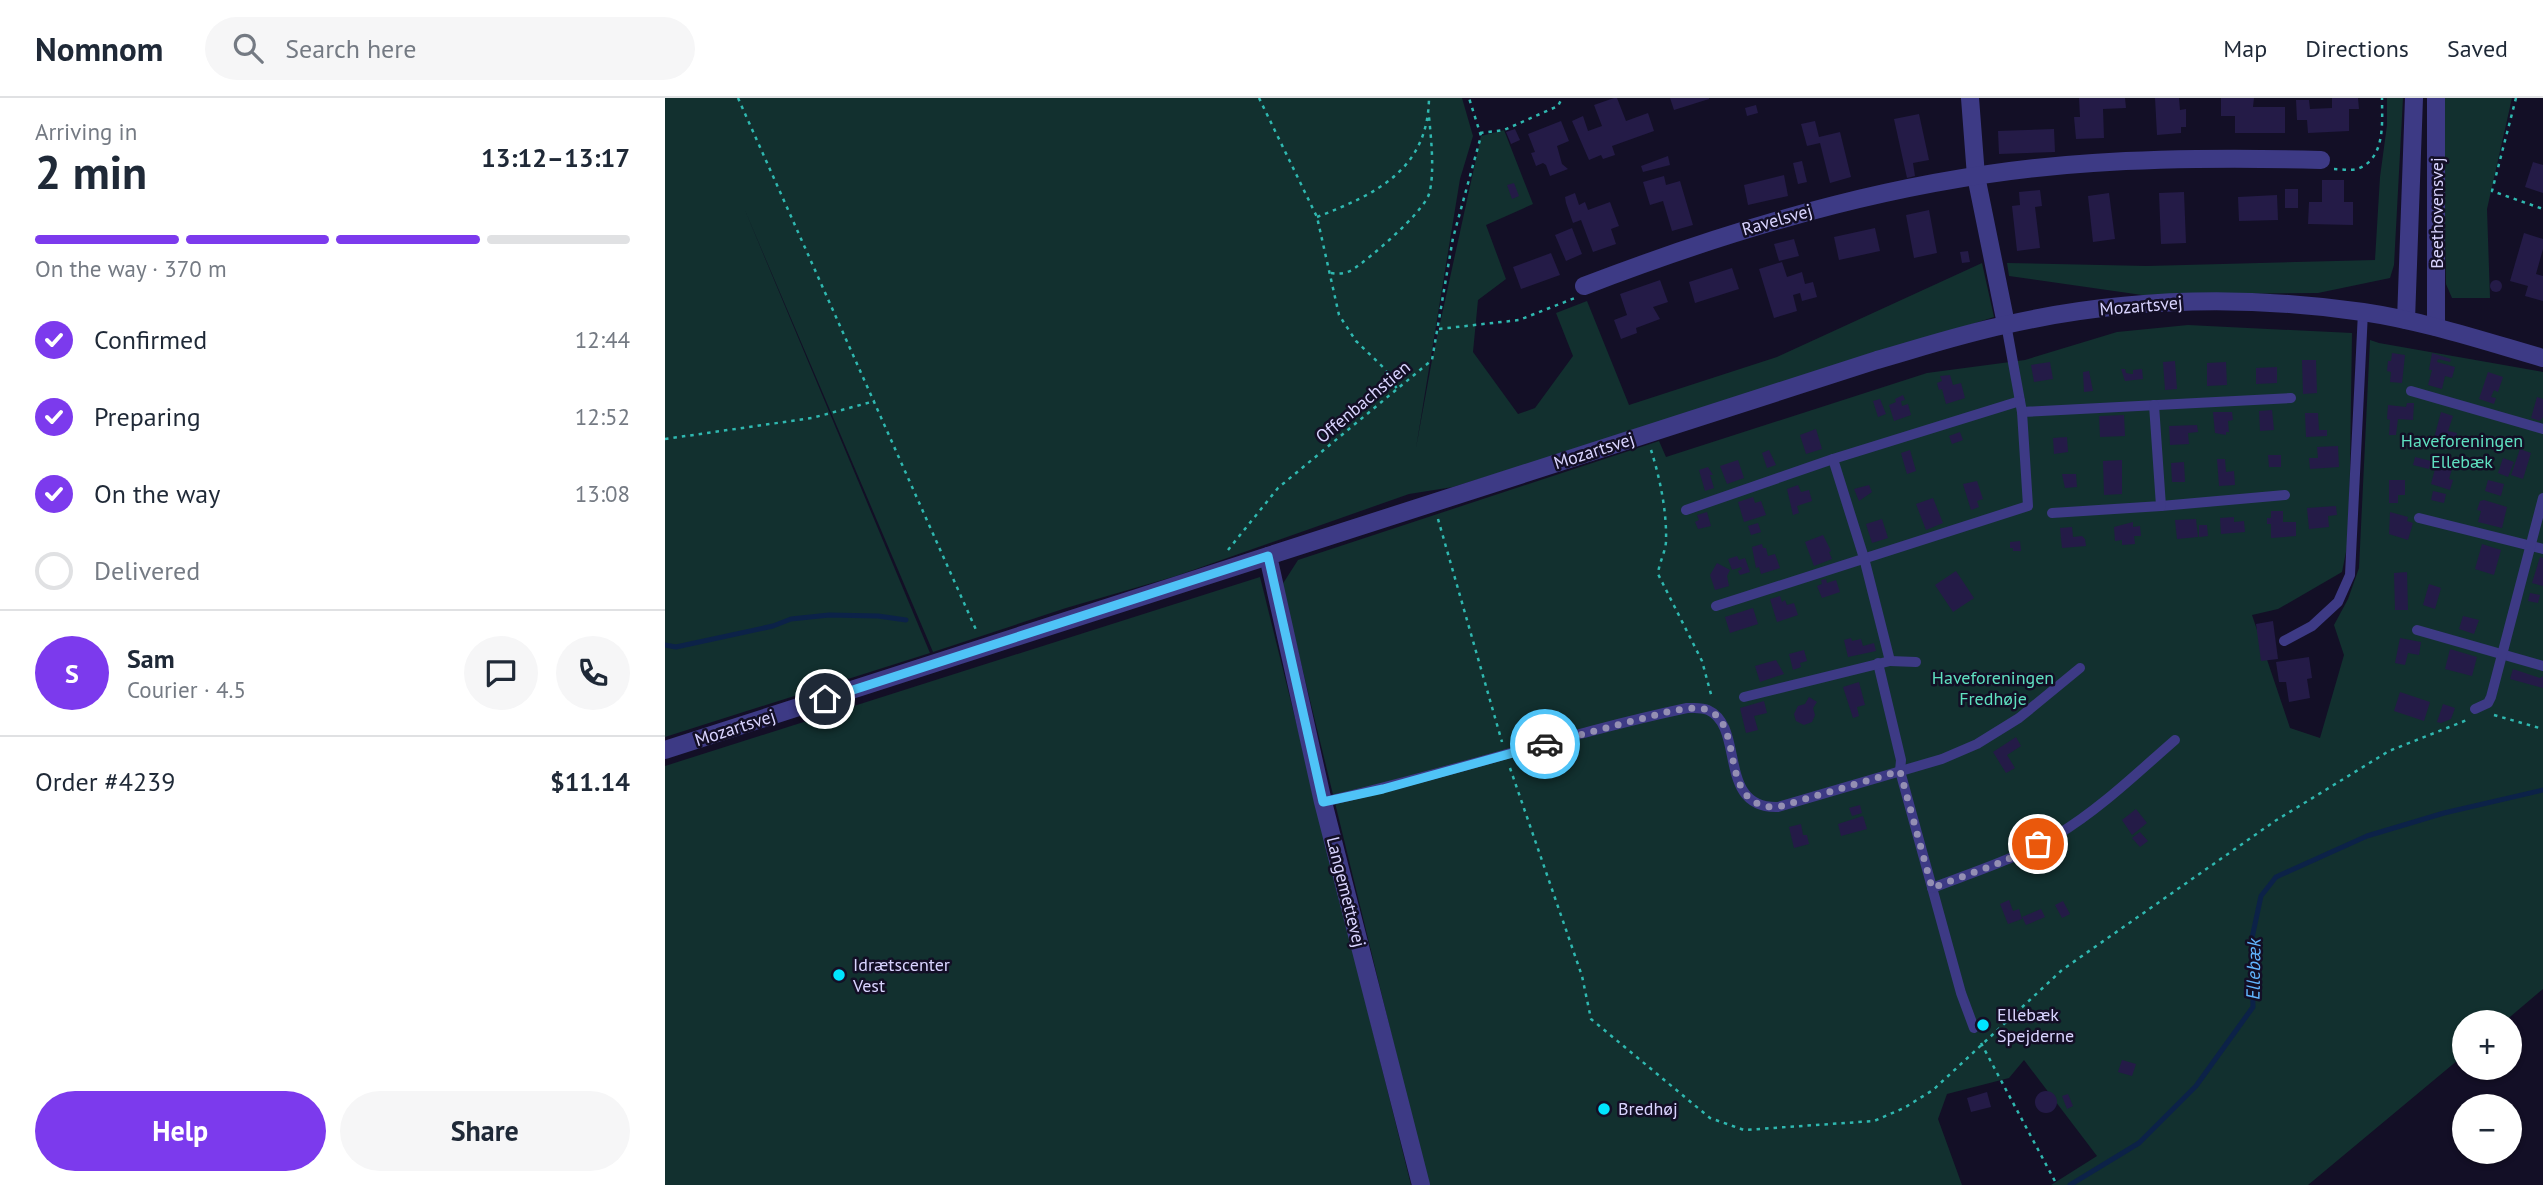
<!DOCTYPE html>
<meta charset="utf-8">
<style>
body{margin:0;font-family:"PT Sans",sans-serif;background:#f6f6f7;color:#1f2937;height:100vh;display:flex;flex-direction:column;font-size:26px;white-space:nowrap}
*{box-sizing:border-box;margin:0}
p{font-size:23px;color:#747a83}
.icon{flex:none;width:38px;height:38px;fill:none;stroke:currentColor;stroke-width:2;stroke-linecap:round;stroke-linejoin:round}
.map{position:relative;flex:1;overflow:hidden}
.sheet{display:flex;flex-direction:column;background:#fff;width:665px}
.sheet>*{flex:none}
.tools{position:absolute;left:1787px;top:912px;display:grid;gap:14px}
.tools a{display:grid;place-items:center;width:70px;height:70px;border-radius:50%;background:#fff;box-shadow:0 2px 5px #0004;font-size:35px}
.pin{position:absolute;display:grid;place-items:center;width:60px;height:60px;color:#fff;margin:-30px;border:4px solid #fff;border-radius:50%;box-shadow:0 2px 7px #0007}
.courier{position:absolute;display:grid;place-items:center;width:70px;height:70px;margin:-35px;border:5px solid #4fc3f7;border-radius:50%;background:#fff;color:#222;box-shadow:0 2px 9px #0007}
.head em{font-style:normal;font-weight:800}
.head div{display:flex;flex-direction:column-reverse}
.head{display:flex;align-items:center;justify-content:space-between;height:119px;padding:0 35px}
h1{font-size:46px;font-weight:800;line-height:52px}
.bar{display:grid;grid-template-columns:repeat(4,1fr);gap:10px 7px;align-content:center;height:84px;padding:0 35px}
.bar i{height:9px;border-radius:5px;background:#e0e1e3}
.bar .on{background:#7c3aed}
.bar p{grid-column:span 4}
.line{display:flex;align-items:center;gap:18px;padding:0 35px;border-top:2px solid #e0e1e3}
.line div{flex:1}
.round{display:grid;place-items:center;flex:none;width:74px;height:74px;border-radius:37px;background:#f6f6f7}
ol{padding:0 35px;list-style:none}
li{display:flex;align-items:center;gap:21px;height:77px}
li p{margin-inline-start:auto}
li .icon{padding:7px;border-radius:50%;background:#7c3aed;color:#fff;stroke-width:4}
li:last-child{color:#747a83}
li i{width:38px;height:38px;border:4px solid #e0e1e3;border-radius:50%}
.primary-button{display:flex;gap:14px;margin-top:auto;padding:14px 35px}
.primary-button a{flex:1;height:80px;border-radius:42px;background:#7c3aed;color:#fff;font-size:28px;font-weight:800;line-height:80px;text-align:center}
.primary-button a+a{background:#f6f6f7;color:#1f2937}
header{display:flex;align-items:center;gap:42px;box-sizing:border-box;height:98px;padding:0 35px;background:#fff;border-bottom:2px solid #e0e1e3}
header strong{font-size:33px}
nav{display:flex;gap:38px;margin-inline-start:auto;font-size:24px}
.search{width:490px;height:63px;background:#f6f6f7;display:flex;align-items:center;gap:18px;box-sizing:border-box;padding:0 24px;border-radius:38px;color:#747a83;font-size:26px}
main{display:flex;flex:1;min-height:0}
.map>svg:first-child{display:block}
</style>
<header>
<strong>Nomnom</strong>
<div class="search"><svg class="icon" aria-label="search" viewBox="0 0 24 24"><circle cx="10" cy="10" r="6"/><path d="M15 15l6 6"/></svg>Search here</div>
<nav><a>Map</a><a>Directions</a><a>Saved</a></nav>
</header>
<main>
<section class="sheet">
<div class="head"><div><h1>2 min</h1><p>Arriving in</p></div><em>13:12–13:17</em></div>
<div class="bar"><i class="on"></i><i class="on"></i><i class="on"></i><i></i><p>On the way · 370 m</p></div>
<ol>
<li><svg class="icon" aria-label="check" viewBox="0 0 24 24"><path d="M5 12l5 5 9-10"/></svg>Confirmed<p>12:44</p></li>
<li><svg class="icon" aria-label="check" viewBox="0 0 24 24"><path d="M5 12l5 5 9-10"/></svg>Preparing<p>12:52</p></li>
<li><svg class="icon" aria-label="check" viewBox="0 0 24 24"><path d="M5 12l5 5 9-10"/></svg>On the way<p>13:08</p></li>
<li><i></i>Delivered</li>
</ol>
<div class="line" style="height:126px"><b class="round" style="background:#7c3aed;color:#fff">S</b><div><b>Sam</b><p>Courier · 4.5</p></div><a class="round"><svg class="icon" aria-label="chat" viewBox="0 0 24 24"><path d="M4 5h16v11H9l-5 4z"/></svg></a><a class="round"><svg class="icon" aria-label="phone" viewBox="0 0 24 24"><path d="M5 4h4l2 5-3 2q2 4 5 5l2-3 5 2v4C11 20 4 13 5 4z"/></svg></a></div>
<div class="line" style="height:91px"><div>Order #4239</div><b>$11.14</b></div>
<div class="primary-button"><a>Help</a><a>Share</a></div>
</section>
<div class="map">
<svg width="1878" height="1087" viewBox="0 0 1878 1087">
<rect width="100%" height="100%" fill="#130f26"/>
<g fill="#12302f">
<polygon points="0,0 797,0 808,38 795,81 751,350 767,262 816,38 839,32 868,106 821,127 841,181 813,202 808,254 853,316 870,310 908,258 891,215 922,203 964,307 1112,259 1317,165 1329,219 1084,298 788,389 744,396 511,478 401,510 268,554 79,110 265,555 0,639"/>
<polygon points="1722,0 1738,0 1729,167 1725,180 1653,195 1477,197 1344,178 1342,165 1482,168 1710,162 1715,79 1722,27"/>
<polygon points="1777,0 1847,0 1822,111 1825,200 1787,200 1781,186"/>
<polygon points="1523,227 1687,235 1684,439 1677,474 1613,511 1587,517 1625,630 1655,640 1679,557 1669,527 1683,501 1694,470 1705,242 1714,245 1878,274 1878,891 1839,924 1799,924 1799,957 1643,1087 1386,1087 1432,1058 1359,962 1344,980 1282,996 1273,1021 1297,1087 763,1087 617,487 633,462 994,343 1001,359 1262,275 1360,262 1452,234"/>
<polygon points="595,479 746,1087 0,1087 0,668"/>
</g>
<g fill="none" stroke-linecap="round" stroke-linejoin="round">
<g stroke="#0c2248" stroke-width="5">
<polyline points="0,547 11,549 108,528 126,521 164,517 213,518 241,522"/>
<polyline points="1405,1087 1474,1045 1531,988 1588,909 1587,840 1596,798 1611,779 1702,738 1779,715 1878,692"/>
</g>
</g>
<g fill="#241b47">
<polygon points="949,0 952,0 961,23 983,15 989,33 947,48 950,57 938,61 936,57 924,62 907,23 918,18 923,33 937,28 929,7"/>
<polygon points="1005,0 1044,0 1044,1 1009,12"/>
<polygon points="1414,0 1460,0 1461,10 1438,11 1439,40 1411,41 1409,19 1415,19"/>
<polygon points="1490,0 1514,0 1515,12 1521,11 1521,29 1516,29 1516,35 1492,37"/>
<polygon points="1556,0 1589,0 1588,9 1620,9 1620,35 1570,35 1570,18 1556,18"/>
<polygon points="1667,0 1693,0 1694,11 1684,11 1684,33 1643,35 1642,22 1632,22 1631,2 1644,2 1645,11 1667,10"/>
<polygon points="1091,7 1093,15 1082,18 1080,10"/>
<polygon points="1254,16 1264,62 1248,65 1250,78 1242,80 1229,21"/>
<polygon points="896,23 904,43 892,48 897,66 903,71 885,78 881,67 878,65 871,68 866,55 870,54 863,36"/>
<polygon points="1150,23 1154,39 1175,34 1186,79 1165,85 1155,45 1142,48 1136,26"/>
<polygon points="850,31 855,42 846,46 841,34"/>
<polygon points="1389,31 1390,54 1334,56 1333,33"/>
<polygon points="1003,58 1005,67 978,74 976,68"/>
<polygon points="1137,63 1142,84 1133,86 1128,65"/>
<polygon points="1868,64 1878,67 1878,95 1860,89"/>
<polygon points="1119,77 1123,98 1083,107 1079,87"/>
<polygon points="999,78 1001,87 1015,83 1028,127 1007,133 998,103 985,107 978,84"/>
<polygon points="1657,82 1679,82 1679,104 1688,104 1688,127 1643,126 1644,104 1657,104"/>
<polygon points="849,85 854,98 847,101 842,87"/>
<rect x="1620" y="91" width="13" height="19"/>
<polygon points="1375,92 1377,108 1370,109 1375,150 1352,153 1347,108 1355,107 1354,94"/>
<polygon points="1519,94 1521,145 1496,146 1494,95"/>
<polygon points="910,95 914,107 920,104 923,112 945,104 954,128 946,131 951,146 928,154 916,122 908,125 901,105 900,99"/>
<polygon points="1444,95 1450,141 1428,144 1423,98"/>
<polygon points="1612,97 1613,122 1574,123 1573,99"/>
<polygon points="1264,112 1272,155 1249,160 1241,117"/>
<polygon points="907,130 917,156 901,163 890,137"/>
<polygon points="1210,130 1215,153 1174,162 1169,139"/>
<polygon points="1859,135 1878,141 1878,151 1871,176 1878,178 1878,203 1860,198 1863,188 1845,183"/>
<polygon points="1129,141 1134,158 1114,163 1109,146"/>
<polygon points="1303,153 1305,164 1297,165 1295,154"/>
<polygon points="886,155 895,177 856,191 848,169"/>
<polygon points="1117,164 1122,179 1137,174 1140,186 1148,184 1152,199 1137,203 1135,195 1128,197 1132,213 1109,220 1094,171"/>
<polygon points="1067,170 1074,191 1030,205 1024,184"/>
<polygon points="995,182 1003,204 988,209 995,221 971,230 972,235 956,241 949,222 962,217 955,196"/>
<circle cx="1831" cy="188" r="6"/>
<polygon points="1727,255 1740,257 1737,285 1725,284 1726,274 1722,273 1723,263 1726,263"/>
<polygon points="1767,255 1786,261 1785,264 1773,261 1772,264 1790,269 1787,280 1780,278 1777,291 1763,287 1767,272 1764,272"/>
<polygon points="1637,262 1651,262 1652,295 1638,296"/>
<polygon points="1510,263 1512,291 1500,292 1498,264"/>
<polygon points="1385,264 1388,281 1369,284 1366,267"/>
<polygon points="1561,264 1562,287 1542,288 1542,265"/>
<polygon points="1612,269 1612,285 1591,286 1591,270"/>
<polygon points="1456,271 1460,271 1461,275 1466,276 1468,276 1468,272 1477,271 1478,281 1460,283"/>
<polygon points="1424,273 1428,293 1419,294 1418,274"/>
<polygon points="1823,274 1838,279 1833,294 1829,292 1826,299 1831,300 1829,306 1814,301"/>
<polygon points="1285,277 1288,287 1296,285 1300,300 1281,306 1277,291 1274,292 1272,285 1277,283 1275,278"/>
<polygon points="1238,297 1240,302 1236,303 1237,308 1243,306 1246,317 1229,323 1224,307 1231,304 1230,301"/>
<polygon points="1872,299 1878,301 1878,319 1875,323 1866,320"/>
<polygon points="1215,301 1221,316 1213,319 1208,303"/>
<polygon points="1742,305 1749,305 1748,322 1733,321 1731,337 1724,337 1725,322 1722,321 1723,307 1741,309"/>
<polygon points="1607,312 1609,332 1595,333 1594,313"/>
<polygon points="1548,314 1567,314 1568,322 1563,323 1564,334 1561,334 1561,337 1550,335"/>
<polygon points="1776,314 1788,318 1783,333 1792,335 1788,348 1768,344"/>
<polygon points="1640,315 1653,315 1654,332 1662,332 1662,338 1641,339"/>
<polygon points="1459,317 1460,338 1435,339 1434,318"/>
<polygon points="1532,327 1533,334 1523,335 1524,346 1505,347 1504,328"/>
<polygon points="1151,331 1157,351 1141,356 1135,337"/>
<polygon points="1295,334 1298,342 1287,346 1284,338"/>
<polygon points="1402,339 1403,354 1389,356 1388,340"/>
<polygon points="1673,348 1674,369 1645,371 1644,360 1653,360 1652,349"/>
<polygon points="1855,351 1866,355 1858,381 1846,377"/>
<polygon points="1104,352 1111,367 1102,370 1097,355"/>
<polygon points="1245,352 1251,373 1242,376 1236,355"/>
<polygon points="1603,357 1616,357 1616,369 1604,369"/>
<polygon points="1750,359 1766,363 1764,371 1748,367"/>
<polygon points="1838,360 1849,364 1843,379 1833,375"/>
<polygon points="1552,361 1560,361 1561,374 1569,373 1570,387 1554,388"/>
<polygon points="1073,362 1079,380 1062,386 1055,368"/>
<polygon points="1457,362 1457,396 1439,397 1438,363"/>
<polygon points="1519,364 1520,384 1507,384 1506,365"/>
<polygon points="1771,367 1787,371 1784,381 1788,382 1785,392 1766,386"/>
<polygon points="1043,369 1048,377 1045,377 1049,390 1040,393 1034,372"/>
<polygon points="1397,376 1411,376 1412,389 1400,390"/>
<polygon points="1724,382 1740,382 1740,397 1733,397 1733,405 1724,405"/>
<polygon points="1823,382 1839,386 1836,398 1820,393"/>
<polygon points="1312,383 1318,401 1312,403 1314,409 1306,412 1298,386"/>
<polygon points="1133,387 1136,394 1144,392 1147,403 1132,408 1134,415 1128,417 1122,391"/>
<polygon points="1204,387 1207,394 1194,403 1189,391"/>
<polygon points="1768,393 1781,396 1779,405 1766,402"/>
<polygon points="1088,399 1090,405 1096,403 1101,417 1079,424 1073,404"/>
<polygon points="1268,400 1278,425 1261,432 1251,406"/>
<polygon points="1819,402 1842,409 1837,430 1813,424 1816,413 1812,412 1815,403"/>
<polygon points="1671,408 1672,417 1663,418 1664,429 1644,431 1642,410"/>
<polygon points="1606,413 1618,413 1618,424 1631,424 1631,438 1606,440 1606,426 1602,426 1602,420 1606,420"/>
<polygon points="1042,414 1046,428 1033,431 1030,424 1034,422 1032,417"/>
<polygon points="1725,414 1743,419 1742,423 1748,425 1743,442 1724,436"/>
<polygon points="1569,419 1569,424 1579,423 1580,434 1556,436 1555,420"/>
<polygon points="1217,421 1223,440 1207,445 1201,426"/>
<polygon points="1531,421 1533,439 1512,441 1510,422"/>
<polygon points="1468,424 1468,429 1475,428 1476,438 1469,438 1470,446 1457,447 1457,442 1450,443 1449,429"/>
<polygon points="1093,425 1096,434 1086,437 1083,428"/>
<polygon points="1534,427 1542,427 1543,438 1534,439"/>
<polygon points="1407,429 1408,439 1417,438 1420,441 1421,448 1397,450 1395,430"/>
<polygon points="1158,437 1166,453 1164,454 1167,461 1149,468 1140,444"/>
<polygon points="1355,443 1356,453 1348,453 1348,450 1345,450 1345,444"/>
<polygon points="1097,446 1098,450 1101,450 1103,458 1110,456 1115,470 1096,476 1094,469 1091,470 1087,449"/>
<polygon points="1817,446 1836,452 1829,477 1810,471"/>
<polygon points="1072,458 1074,462 1080,460 1085,474 1075,477 1073,473 1077,471 1076,469 1067,472 1063,461"/>
<polygon points="1875,459 1878,460 1878,488 1867,485"/>
<polygon points="1052,465 1065,472 1062,478 1064,488 1050,492 1045,477"/>
<polygon points="1291,473 1309,500 1288,514 1270,487"/>
<polygon points="1742,474 1743,512 1730,512 1729,475"/>
<polygon points="1161,481 1162,485 1171,482 1175,494 1157,500 1152,488 1157,486 1156,482"/>
<polygon points="1764,486 1776,490 1770,511 1758,507"/>
<polygon points="1865,495 1875,497 1873,505 1863,503"/>
<polygon points="1115,498 1117,504 1120,502 1122,507 1129,505 1133,517 1112,524 1105,501"/>
<polygon points="1088,510 1093,526 1065,535 1060,519"/>
<polygon points="1798,518 1814,522 1809,536 1794,531"/>
<polygon points="1608,523 1613,561 1596,563 1591,526"/>
<polygon points="1186,540 1187,543 1196,541 1198,548 1209,545 1211,553 1183,559 1179,542"/>
<polygon points="1735,540 1756,544 1754,557 1743,555 1740,567 1730,565"/>
<polygon points="1785,551 1812,559 1807,578 1780,571"/>
<polygon points="1139,552 1142,563 1135,565 1136,569 1128,572 1124,556"/>
<polygon points="1644,559 1647,580 1642,581 1645,600 1624,604 1621,584 1614,584 1611,564"/>
<polygon points="1111,562 1119,576 1095,584 1090,568"/>
<polygon points="1848,571 1875,580 1878,578 1878,590 1845,581"/>
<polygon points="1194,584 1200,607 1192,609 1194,618 1188,620 1178,589"/>
<polygon points="1735,594 1765,604 1759,623 1729,613"/>
<polygon points="1144,599 1152,604 1148,610 1150,617 1147,624 1139,627 1131,623 1129,616 1133,608 1140,606"/>
<polygon points="1099,603 1102,615 1089,618 1093,632 1081,635 1075,610"/>
<polygon points="1778,606 1790,610 1786,621 1776,625 1772,624"/>
<polygon points="1351,639 1356,648 1342,657 1350,670 1341,675 1328,654"/>
<polygon points="1195,707 1197,715 1187,718 1184,710"/>
<polygon points="1471,711 1482,725 1467,737 1457,722"/>
<polygon points="1198,718 1202,731 1176,738 1173,726"/>
<polygon points="1136,726 1138,737 1142,737 1144,746 1129,750 1124,729"/>
<polygon points="1475,734 1483,743 1475,749 1467,740"/>
<polygon points="1344,802 1348,813 1354,811 1357,821 1343,826 1335,806"/>
<polygon points="1398,803 1405,816 1397,820 1390,807"/>
<polygon points="1376,811 1380,819 1361,827 1357,819"/>
<polygon points="1457,962 1471,966 1467,978 1453,974"/>
<circle cx="1381" cy="1004" r="11"/>
<polygon points="1322,994 1326,1009 1306,1014 1302,1000"/>
<polygon points="1403,996 1408,1008 1402,1011 1397,998"/>
</g>
<g fill="none" stroke-linecap="round" stroke-linejoin="round">
<g stroke="#2fb8b0" stroke-width="2.5" stroke-dasharray="3.5 5" stroke-linecap="butt">
<polyline points="73,0 312,534"/>
<polyline points="594,0 652,119 674,217 691,243 720,271 732,291"/>
<polyline points="1851,0 1827,93 1878,111"/>
<polyline points="815,35 839,32 893,8 897,0"/>
<path d="M 1669,71 C 1675,71 1686,73 1692,71 C 1721,61 1717,24 1717,0"/>
<path d="M 652,119 C 711,96 763,72 764,0"/>
<path d="M 666,175 C 673,176 680,176 687,172 C 704,161 758,115 764,96 C 770,76 766,39 764,19"/>
<polyline points="774,231 854,222 910,200"/>
<polyline points="0,341 147,320 210,303"/>
<path d="M 986,352 C 995,380 1002,414 1001,444 C 1000,455 994,465 993,476 L 1037,563 L 1047,600"/>
<polyline points="773,421 837,644"/>
<polyline points="563,452 613,390 767,262 788,140 816,38 804,0"/>
<polyline points="1829,617 1878,631"/>
<polyline points="845,670 917,878 926,921 1045,1020 1079,1032 1209,1023 1239,1010 1268,992 1397,872 1610,723 1724,653 1802,622"/>
<polyline points="1316,945 1392,1087"/>
</g>
<g stroke="#3d3a85" stroke-width="10">
<polyline points="1746,293 1878,331"/>
<polyline points="1357,314 1626,300"/>
<polyline points="1496,408 1620,397"/>
<polyline points="1021,412 1168,361"/>
<polyline points="1387,415 1496,408 1489,307"/>
<polyline points="1754,420 1878,451"/>
<polyline points="1051,508 1363,408 1357,314 1341,226"/>
<polyline points="1752,532 1878,568"/>
<polyline points="1619,543 1647,528 1673,504 1685,477 1698,214"/>
<polyline points="1225,563 1251,564"/>
<polyline points="1213,565 1236,662 1235,673 1296,895 1309,930"/>
<polyline points="1079,599 1225,563 1199,460 1168,361 1355,303"/>
<polyline points="1810,611 1823,605 1826,599 1878,400"/>
<path d="M 658,704 C 780,677 899,636 1022,610 C 1029,610 1037,609 1043,612 C 1081,629 1051,711 1113,709 L 1277,661 L 1312,646 L 1354,620 L 1415,570"/>
<path d="M 1267,790 C 1309,774 1353,760 1392,737 C 1435,711 1472,675 1510,642"/>
</g>
<g stroke="#3d3a85" stroke-width="18">
<polyline points="1305,0 1311,78 1341,226"/>
<path d="M 919,188 C 1083,125 1253,76 1428,65 C 1504,60 1580,60 1656,62"/>
<polyline points="603,458 658,704 756,1087"/>
</g>
<g stroke="#3d3a85" stroke-width="18">
<polyline points="1771,0 1771,229"/>
<polyline points="1741,222 1749,0"/>
<path d="M 0,652 L 1212,262 C 1254,250 1297,236 1340,227 C 1458,200 1579,197 1698,214 C 1759,223 1819,243 1878,260"/>
</g>
</g>
<g fill="none" stroke-linecap="round" stroke-linejoin="round">
<path stroke="#948fb3" stroke-width="7" stroke-dasharray="0 12.6" d="M 880,646 L 1002,614 C 1015,612 1032,607 1045,613 C 1080,630 1052,711 1113,709 L 1235,673 L 1267,790 L 1337,764 L 1373,746"/>
<polyline stroke="#4fc3f7" stroke-width="9" points="160,601 603,458 658,704 718,691 880,646"/>
</g>
<g fill="#00e5ff" stroke="#130f26" stroke-width="2.5">
<circle cx="174" cy="877" r="7"/>
<circle cx="1318" cy="927" r="7"/>
<circle cx="939" cy="1011" r="7"/>
</g>
<g text-anchor="middle" stroke-width="5" stroke-linejoin="round" paint-order="stroke">
<g font-size="18" fill="#d9d4ff" stroke="#130f26">
<text transform="translate(1772 115) rotate(-90)" y="6">Beethovensvej</text>
<text transform="translate(1112 122) rotate(-16)" y="6">Ravelsvej</text>
<text transform="translate(1476 208) rotate(-5)" y="6">Mozartsvej</text>
<text transform="translate(698 304) rotate(-40)" y="6">Offenbachstien</text>
<text transform="translate(929 353) rotate(-18)" y="6">Mozartsvej</text>
<text transform="translate(70 630) rotate(-18)" y="6">Mozartsvej</text>
<text transform="translate(681 794) rotate(76)" y="6">Langemettevej</text>
</g>
<g font-size="18" fill="#5fe0c0" stroke="#130f26">
<text x="1797" y="349">Haveforeningen<tspan x="1797" dy="21">Ellebæk</tspan></text>
<text x="1328" y="586">Haveforeningen<tspan x="1328" dy="21">Fredhøje</tspan></text>
</g>
<g font-size="18" fill="#d9d4ff" stroke="#130f26" text-anchor="start">
<text x="188" y="873">Idrætscenter<tspan x="188" dy="21">Vest</tspan></text>
<text x="1332" y="923">Ellebæk<tspan x="1332" dy="21">Spejderne</tspan></text>
<text x="953" y="1017">Bredhøj</text>
</g>
<g font-size="19" font-style="italic" fill="#62b6ff" stroke="#130f26">
<text transform="translate(1588 871) rotate(-89)" y="7">Ellebæk</text>
</g>
</g>
</svg>
<div class="tools">
<a>+</a>
<a>−</a>
</div>
<div class="pin" style="left:1373px;top:746px;background:#ea580c"><svg class="icon" aria-label="bag" viewBox="0 0 24 24"><path d="M5 8h14l-1 12H6zM9 8a3 3 0 0 1 6 0"/></svg></div>
<div class="pin" style="left:160px;top:601px;background:#1f2937"><svg class="icon" aria-label="home" viewBox="0 0 24 24"><path d="M3 11l9-7 9 7M6 9v11h12V9"/></svg></div>
<div class="courier" style="left:880px;top:646px"><svg class="icon" aria-label="car" viewBox="0 0 24 24"><path d="M5 17H2v-5l4-1 3-4h7l3 4 3 1v5h-3M9 17h6M6 11h13"/><circle cx="7" cy="17" r="2"/><circle cx="17" cy="17" r="2"/></svg></div>
</div>
</main>
